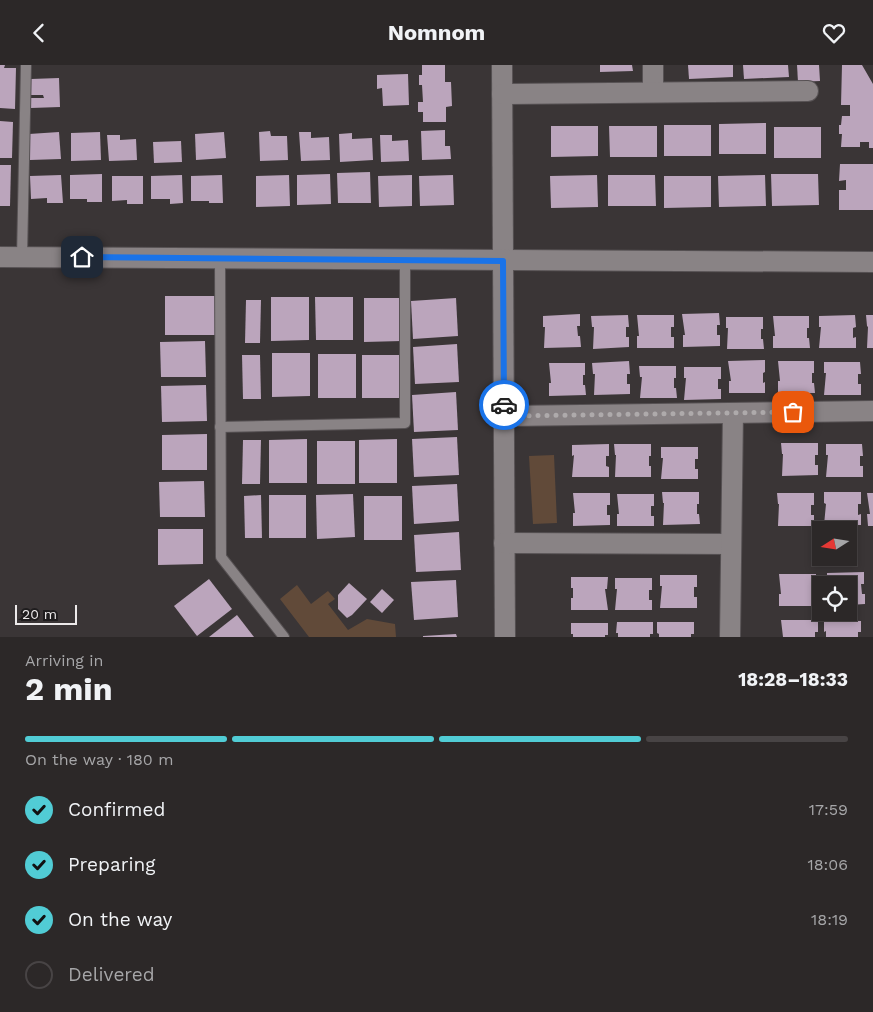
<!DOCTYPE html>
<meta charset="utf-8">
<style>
body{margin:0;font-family:"Work Sans",sans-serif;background:#343030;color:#f1f3f6;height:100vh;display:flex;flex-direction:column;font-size:19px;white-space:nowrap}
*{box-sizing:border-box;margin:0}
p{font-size:16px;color:#a6a6a8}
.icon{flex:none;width:28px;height:28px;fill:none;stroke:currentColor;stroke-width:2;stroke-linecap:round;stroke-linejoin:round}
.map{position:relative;height:572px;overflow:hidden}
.details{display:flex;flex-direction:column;background:#2c2828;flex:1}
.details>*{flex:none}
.needle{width:32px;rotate:258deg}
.buttons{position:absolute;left:812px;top:456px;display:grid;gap:10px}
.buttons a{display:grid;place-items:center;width:45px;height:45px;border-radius:0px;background:#2c2828;box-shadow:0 2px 8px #0003,0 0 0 1px #484445;font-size:25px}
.scale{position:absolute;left:15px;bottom:12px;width:62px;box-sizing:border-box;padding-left:5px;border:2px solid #ece9ea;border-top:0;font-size:14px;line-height:18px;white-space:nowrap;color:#ece9ea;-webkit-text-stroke:4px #1f1d1e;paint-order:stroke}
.pin{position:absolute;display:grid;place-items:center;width:42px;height:42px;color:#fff;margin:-21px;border-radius:10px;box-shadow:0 2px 8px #0006}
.courier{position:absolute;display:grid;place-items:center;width:50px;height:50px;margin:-25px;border:4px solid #1a73e8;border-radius:50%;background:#fff;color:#222;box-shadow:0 1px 6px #0007}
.summary em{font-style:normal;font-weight:700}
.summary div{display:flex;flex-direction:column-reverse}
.summary{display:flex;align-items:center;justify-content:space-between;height:85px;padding:0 25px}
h1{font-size:32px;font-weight:700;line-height:38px}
.bar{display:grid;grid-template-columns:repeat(4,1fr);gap:8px 5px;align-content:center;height:60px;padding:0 25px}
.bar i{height:6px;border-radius:4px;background:#484445}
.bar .on{background:#51ccd5}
.bar p{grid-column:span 4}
ol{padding:0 25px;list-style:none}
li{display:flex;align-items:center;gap:15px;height:55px}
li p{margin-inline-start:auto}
li .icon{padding:5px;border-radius:50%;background:#51ccd5;color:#111;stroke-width:4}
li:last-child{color:#a6a6a8}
li i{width:28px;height:28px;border:2px solid #484445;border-radius:50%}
header{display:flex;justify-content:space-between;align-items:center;height:65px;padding:0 25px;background:#2c2828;font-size:22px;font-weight:700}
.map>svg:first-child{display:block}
</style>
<header><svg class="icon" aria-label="back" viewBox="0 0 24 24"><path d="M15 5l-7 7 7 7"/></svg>Nomnom<svg class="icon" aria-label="heart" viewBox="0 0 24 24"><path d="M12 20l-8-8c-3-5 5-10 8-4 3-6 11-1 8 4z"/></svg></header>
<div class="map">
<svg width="873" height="572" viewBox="0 0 873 572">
<rect width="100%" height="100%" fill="#3a3536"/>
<g fill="#614a39">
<polygon points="554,390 557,458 533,459 529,391"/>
<polygon points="297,520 311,539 328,526 335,534 328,539 348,565 367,554 395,559 396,572 309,572 280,534"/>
</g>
<g fill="#bba5bc">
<polygon points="0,0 5,0 4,3 16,3 15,44 0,43"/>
<polygon points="422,0 445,0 445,17 451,17 452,41 446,42 446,57 423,57 423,47 418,47 418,37 423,37 422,20 419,20 419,10 422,10"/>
<polygon points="600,0 632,0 633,6 600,7"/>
<polygon points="688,0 733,0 733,12 689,14"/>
<polygon points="743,0 788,0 789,12 744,14"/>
<polygon points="797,0 819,0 820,16 798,17"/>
<polygon points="842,0 862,0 873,19 873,83 869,83 869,77 860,77 860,82 841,82 842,69 839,69 839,60 841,60 842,51 850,51 850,40 841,40"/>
<polygon points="408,9 409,40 383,41 382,23 377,24 377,10"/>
<polygon points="59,13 60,42 31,43 31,33 44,33 43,30 29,30 28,20 31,20 31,14"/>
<polygon points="0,56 13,57 12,93 0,93"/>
<polygon points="766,58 766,89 719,89 719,59"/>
<rect x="664" y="60" width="47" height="31"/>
<polygon points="551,61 598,61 598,91 551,92"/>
<polygon points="609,61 657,61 657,92 610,92"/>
<rect x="774" y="62" width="47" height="31"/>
<polygon points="445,65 445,81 450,81 451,94 422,95 421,66"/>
<polygon points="270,66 271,71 287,71 288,95 260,96 259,67"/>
<polygon points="59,67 61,94 30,95 29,69"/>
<polygon points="100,67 101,95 71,96 71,68"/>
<polygon points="224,67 226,93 196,95 195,69"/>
<polygon points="299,67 311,67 311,73 329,72 330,95 301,96"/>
<polygon points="352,68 352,74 372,73 373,95 340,97 339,69"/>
<polygon points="107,70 120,70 120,75 136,74 137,95 109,96"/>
<polygon points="380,70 392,70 392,76 408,75 409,96 381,97"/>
<polygon points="181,76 182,97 154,98 153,77"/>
<polygon points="840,99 873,99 873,145 839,145 839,125 846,125 846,115 839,116"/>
<polygon points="0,100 11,100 10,141 0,141"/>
<polygon points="370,107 371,138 338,138 337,108"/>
<polygon points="102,109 102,137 87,137 87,134 70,134 70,110"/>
<polygon points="330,109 331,139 297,140 297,110"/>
<polygon points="771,109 818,109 819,140 772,141"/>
<polygon points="61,110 63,138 47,138 47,133 31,134 30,111"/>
<polygon points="182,110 183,138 170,139 170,134 151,134 151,111"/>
<polygon points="222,110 223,138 209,138 209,136 191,136 191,111"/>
<polygon points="289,110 290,141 256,142 256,111"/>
<polygon points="412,110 412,141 379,142 378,111"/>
<polygon points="453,110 454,140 420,141 419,111"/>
<polygon points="597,110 598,142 551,143 550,111"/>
<polygon points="608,110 655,110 656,141 608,141"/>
<polygon points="765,110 766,141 719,142 718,111"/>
<polygon points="112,111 143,111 143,139 127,139 127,135 112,136"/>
<polygon points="664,111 711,111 711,142 664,143"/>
<rect x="165" y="231" width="50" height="39"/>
<polygon points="271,232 309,232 309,275 271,276"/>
<polygon points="315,232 353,232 353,275 316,275"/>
<polygon points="364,233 402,233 402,276 364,277"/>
<polygon points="456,233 458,271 413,274 411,236"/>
<polygon points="246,235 261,235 260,278 245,278"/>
<polygon points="719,248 720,260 717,260 717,270 720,270 720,281 683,282 683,270 685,270 682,249"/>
<polygon points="580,249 580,261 577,261 578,271 580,271 581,282 544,283 545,262 543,262 543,251"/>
<polygon points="628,250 629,262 626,262 626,272 629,272 629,282 593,284 594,262 592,262 591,251"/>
<polygon points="637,250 674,250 674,262 671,262 671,272 674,272 674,283 637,283 637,271 639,271"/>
<polygon points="855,250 856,262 853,263 853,273 856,272 856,283 819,283 821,262 819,262 819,251"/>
<polygon points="866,250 873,250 873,283 867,283 868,262 867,261"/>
<polygon points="773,251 809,251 809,263 807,263 807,273 809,273 810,283 773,283 773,271 775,271"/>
<polygon points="726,252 763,252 763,264 761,264 761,274 763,274 764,284 727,284 728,263 726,263"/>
<polygon points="205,276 206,312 161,312 160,277"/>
<polygon points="457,279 459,317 415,319 413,282"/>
<polygon points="272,288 310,288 310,331 272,332"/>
<rect x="318" y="289" width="38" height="44"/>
<polygon points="242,290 260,290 261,334 243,334"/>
<rect x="362" y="290" width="38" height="43"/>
<polygon points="765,295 765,307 763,308 763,318 765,317 765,328 729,328 729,316 731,316 728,296"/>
<polygon points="629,296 630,309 627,309 627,319 630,319 630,329 594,330 595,309 593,309 592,298"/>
<polygon points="778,296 814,296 814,308 812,308 812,318 814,318 815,328 778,328 778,316 780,316"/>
<polygon points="824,297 860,297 861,309 858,309 858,319 861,319 861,330 824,330 826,308 824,308"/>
<polygon points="549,298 585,298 585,310 583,310 583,320 585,320 586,330 549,331 549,318 551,318"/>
<polygon points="639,301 676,301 676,313 674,313 674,323 676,323 677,333 640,333 642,312 640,312"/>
<polygon points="684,302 721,302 721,314 718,314 718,324 721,324 721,334 684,335 686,313 684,313"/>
<polygon points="206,320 207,356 162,357 161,321"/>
<polygon points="456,327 458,365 414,367 412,330"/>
<polygon points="207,369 207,405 162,405 162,370"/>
<polygon points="457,372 459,410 414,412 412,374"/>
<polygon points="307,374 307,418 269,418 269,375"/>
<polygon points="397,374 397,418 359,418 359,375"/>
<polygon points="243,375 261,375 260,419 242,419"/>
<rect x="317" y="376" width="38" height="43"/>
<polygon points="781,378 818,378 818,390 815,390 815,400 818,400 818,410 782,411 783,389 782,389"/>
<polygon points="609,379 609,391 606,391 606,401 609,402 609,412 572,412 574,390 572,391 572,380"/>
<polygon points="614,379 651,379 651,391 649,391 649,401 651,401 651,412 615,412 616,390 615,390"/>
<polygon points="826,379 862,379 863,391 860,391 860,401 863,401 863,412 826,412 828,390 826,390"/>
<polygon points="661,382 698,382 698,394 695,394 695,404 698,404 698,414 661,414 663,393 661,393"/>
<polygon points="204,416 205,452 160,452 159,417"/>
<polygon points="457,419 459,456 414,459 412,421"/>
<polygon points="662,427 699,427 699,439 697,439 697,449 699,449 700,459 663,460 664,438 663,438"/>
<polygon points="824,427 861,427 861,439 858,439 858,450 861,449 861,460 824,460 826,439 824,438"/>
<polygon points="573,428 610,428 610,440 607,440 607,450 610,450 610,460 573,461 573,448 575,448"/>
<polygon points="777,428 814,428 814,440 811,440 811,450 814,450 814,461 778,461 779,439 778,439"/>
<polygon points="867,428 873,428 873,461 868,461 867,449 870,449"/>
<polygon points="353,429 355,472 317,474 316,430"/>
<polygon points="617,429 654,429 654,441 651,441 651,451 654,451 654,461 617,461 617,449 619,449"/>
<polygon points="261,430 262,473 245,473 244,431"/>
<rect x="269" y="430" width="37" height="43"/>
<rect x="364" y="431" width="38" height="44"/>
<polygon points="158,464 203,464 203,499 158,500"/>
<polygon points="459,467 461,505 416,507 414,470"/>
<polygon points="864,507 864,519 861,519 862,529 865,529 865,539 849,540 849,520 827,519 827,508"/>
<polygon points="779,509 816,509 816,521 813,521 813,531 816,531 816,541 779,541 779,529 781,529"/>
<polygon points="660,510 697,510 697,522 694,522 694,532 697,532 697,543 660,543 662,521 660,521"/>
<polygon points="571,512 608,512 607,524 605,524 608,545 571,545 571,533 573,533 573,523 571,523"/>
<polygon points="615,513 652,513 652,525 649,525 649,535 652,535 652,545 615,545 617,524 615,524"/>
<polygon points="209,514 232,544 197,571 174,541"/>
<polygon points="456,515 458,552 414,555 411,517"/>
<polygon points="349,518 367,534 352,550 347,553 338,544 338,530"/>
<polygon points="382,524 394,535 382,548 370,537"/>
<polygon points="237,550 254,572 209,572"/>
<polygon points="781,555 818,555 818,567 815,567 815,572 783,572"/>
<polygon points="824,555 861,556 861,567 858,567 858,572 826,572 826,566 824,567"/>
<polygon points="617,557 653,557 653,569 650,569 650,572 618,572 618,568 616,568"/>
<polygon points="657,557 694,557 694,569 691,569 691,572 659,572 659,569 657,568"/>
<polygon points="571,558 608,558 608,570 605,570 605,572 573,572 573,569 571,569"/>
<polygon points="456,569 457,572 423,572 423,571"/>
</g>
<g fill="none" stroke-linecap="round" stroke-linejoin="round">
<g stroke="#565153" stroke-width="12">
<g id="lane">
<polyline points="22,192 26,0"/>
<polyline points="220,194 221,492 284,572"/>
<polyline points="220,362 405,358 405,195"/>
</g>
</g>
<g stroke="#565153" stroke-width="22">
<g id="street">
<polyline points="502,0 505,572"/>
<polyline points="653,27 653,0"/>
<polyline points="502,29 808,26"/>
<polyline points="0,192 873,197"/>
<polyline points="504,351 873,346"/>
<polyline points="504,478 731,479"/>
<polyline points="730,572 733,348"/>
</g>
</g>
<use href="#lane" stroke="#898385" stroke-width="10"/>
<use href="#street" stroke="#898385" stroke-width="20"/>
</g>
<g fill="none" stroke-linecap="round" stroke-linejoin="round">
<polyline stroke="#aeaaab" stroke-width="5" stroke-dasharray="0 9" points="504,340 504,351 793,347"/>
<polyline stroke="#1a73e8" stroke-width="6" points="82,192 503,196 504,340"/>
</g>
</svg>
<div class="buttons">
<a><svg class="needle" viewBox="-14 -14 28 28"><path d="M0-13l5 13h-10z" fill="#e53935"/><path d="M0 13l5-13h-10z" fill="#a6a6a8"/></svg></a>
<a><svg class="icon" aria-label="locate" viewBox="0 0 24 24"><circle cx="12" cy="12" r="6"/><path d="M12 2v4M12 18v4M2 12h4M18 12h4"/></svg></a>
</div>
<div class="scale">20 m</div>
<div class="pin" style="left:793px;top:347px;background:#ea580c"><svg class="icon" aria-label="bag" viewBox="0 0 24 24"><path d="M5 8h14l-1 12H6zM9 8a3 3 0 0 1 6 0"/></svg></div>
<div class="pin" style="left:82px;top:192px;background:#1f2937"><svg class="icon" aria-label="home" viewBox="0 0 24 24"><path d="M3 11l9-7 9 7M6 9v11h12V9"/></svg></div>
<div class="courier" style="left:504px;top:340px"><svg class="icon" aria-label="car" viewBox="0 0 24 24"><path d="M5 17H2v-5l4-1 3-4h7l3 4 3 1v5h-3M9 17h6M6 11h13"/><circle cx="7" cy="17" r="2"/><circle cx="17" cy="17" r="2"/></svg></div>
</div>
<section class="details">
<div class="summary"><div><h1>2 min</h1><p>Arriving in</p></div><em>18:28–18:33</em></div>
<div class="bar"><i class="on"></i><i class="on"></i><i class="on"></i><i></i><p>On the way · 180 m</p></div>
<ol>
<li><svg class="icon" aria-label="check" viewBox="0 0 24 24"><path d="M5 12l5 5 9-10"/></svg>Confirmed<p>17:59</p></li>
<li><svg class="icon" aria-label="check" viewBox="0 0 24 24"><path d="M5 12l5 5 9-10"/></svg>Preparing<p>18:06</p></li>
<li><svg class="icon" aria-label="check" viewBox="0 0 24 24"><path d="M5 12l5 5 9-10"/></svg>On the way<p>18:19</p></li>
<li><i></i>Delivered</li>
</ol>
</section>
